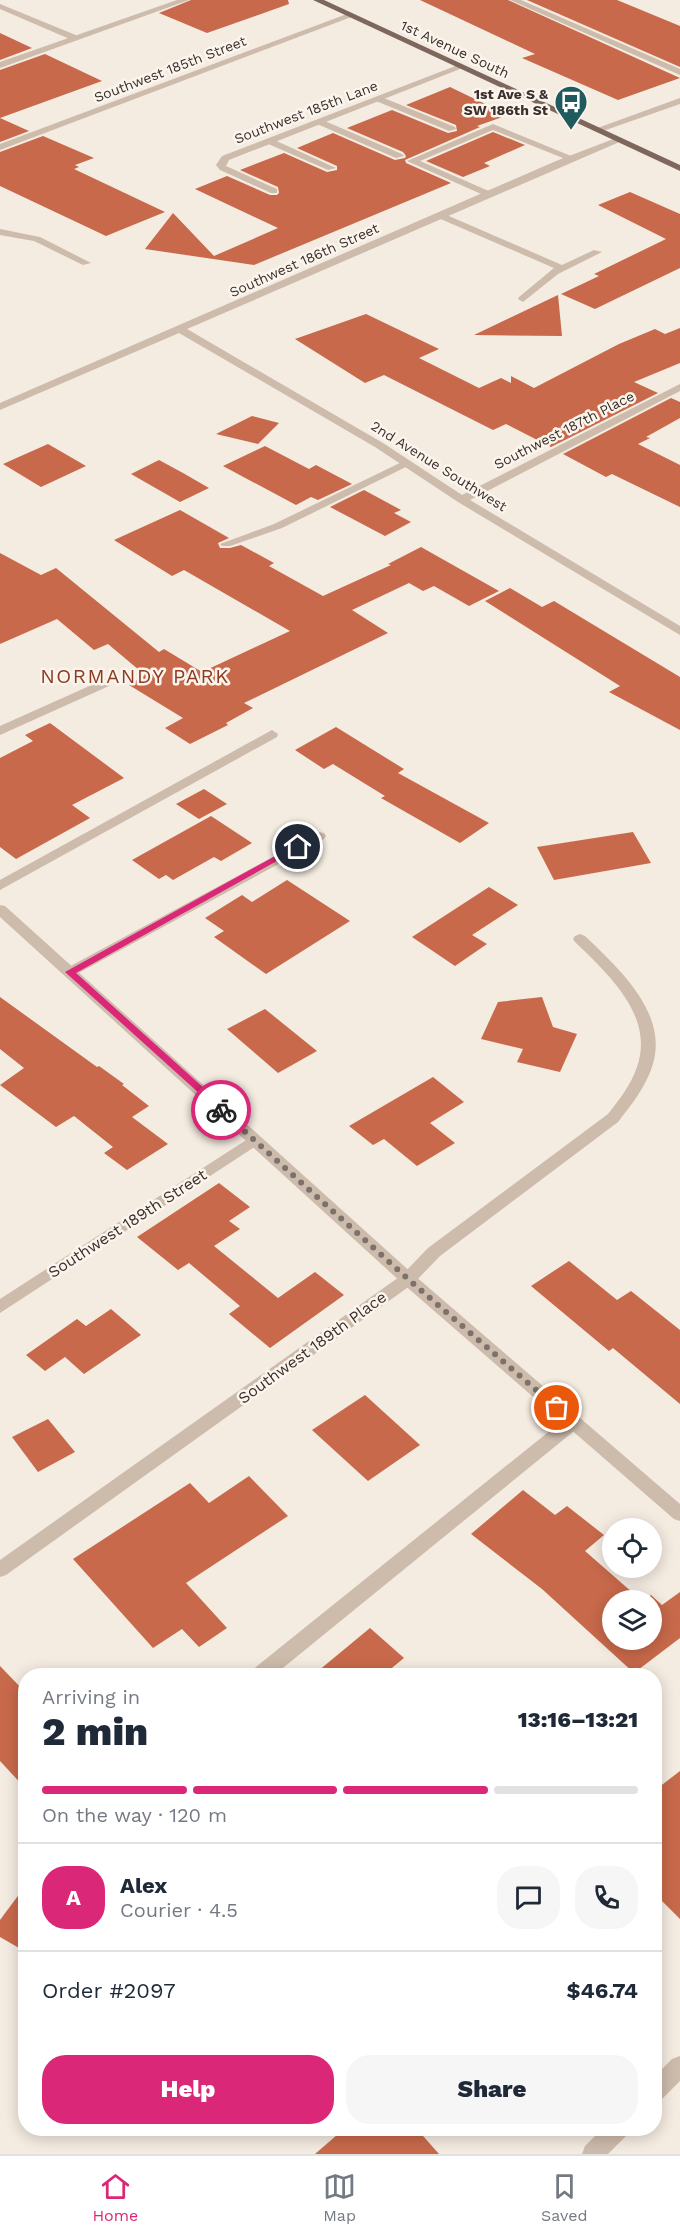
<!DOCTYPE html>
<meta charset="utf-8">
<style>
body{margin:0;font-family:"Work Sans",sans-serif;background:#f6f6f7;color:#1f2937;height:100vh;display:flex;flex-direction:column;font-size:22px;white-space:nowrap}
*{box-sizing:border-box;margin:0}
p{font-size:20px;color:#747a83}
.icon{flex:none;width:33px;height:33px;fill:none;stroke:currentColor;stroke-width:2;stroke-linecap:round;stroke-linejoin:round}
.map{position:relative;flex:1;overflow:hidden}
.drawer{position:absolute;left:18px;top:1668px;width:644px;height:468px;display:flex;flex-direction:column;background:#fff;border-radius:24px;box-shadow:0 3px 15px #0003}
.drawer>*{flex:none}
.buttons{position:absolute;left:602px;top:1518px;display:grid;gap:12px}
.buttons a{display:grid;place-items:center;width:60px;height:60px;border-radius:50%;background:#fff;box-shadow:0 3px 15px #0003;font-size:30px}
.pin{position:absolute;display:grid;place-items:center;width:51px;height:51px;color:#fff;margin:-26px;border:3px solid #fff;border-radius:50%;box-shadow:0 2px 6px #0007}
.courier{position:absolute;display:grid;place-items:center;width:60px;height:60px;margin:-30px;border:4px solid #db2777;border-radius:50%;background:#fff;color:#222;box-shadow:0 2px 8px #0007}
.headline em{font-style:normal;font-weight:800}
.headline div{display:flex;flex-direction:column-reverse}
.headline{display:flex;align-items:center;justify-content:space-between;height:102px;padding:0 24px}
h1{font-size:39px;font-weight:800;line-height:45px}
.bar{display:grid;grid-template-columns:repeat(4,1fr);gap:9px 6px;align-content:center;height:72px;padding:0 24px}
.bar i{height:8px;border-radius:4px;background:#e0e1e3}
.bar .on{background:#db2777}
.bar p{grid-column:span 4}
.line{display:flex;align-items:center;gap:15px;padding:0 24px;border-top:2px solid #e0e1e3}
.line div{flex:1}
.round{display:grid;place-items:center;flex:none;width:63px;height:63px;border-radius:24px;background:#f6f6f7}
.primary-button{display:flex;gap:12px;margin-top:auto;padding:12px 24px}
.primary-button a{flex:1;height:69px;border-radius:24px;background:#db2777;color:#fff;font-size:24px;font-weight:800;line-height:69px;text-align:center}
.primary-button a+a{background:#f6f6f7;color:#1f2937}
.tab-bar{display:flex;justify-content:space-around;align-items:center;height:84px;border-top:2px solid #e0e1e3;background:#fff;font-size:16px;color:#747a83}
.tab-bar a{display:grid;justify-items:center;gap:3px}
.tab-bar .on{color:#db2777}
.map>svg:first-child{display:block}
</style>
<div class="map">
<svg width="680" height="2154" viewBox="0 0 680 2154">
<rect width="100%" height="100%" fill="#f4ebe1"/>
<g fill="#c8694b">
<polygon points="191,0 288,0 289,4 207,33 159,13"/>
<polygon points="420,0 508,0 680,78 618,100 522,58 535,54"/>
<polygon points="527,0 617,0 680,26 680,67"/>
<polygon points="0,33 32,48 0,60"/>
<polygon points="45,54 102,81 0,118 0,70"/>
<polygon points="450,87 508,115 477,126 480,127 405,160 406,163 451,183 254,265 145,249 173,213 214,256 278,228 195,189 227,176 270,195 277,195 279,193 278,187 240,170 284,153 327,172 337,170 337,166 297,148 333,133 395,160 405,158 406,156 403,152 347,128 392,110 448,133 457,131 456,125 406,105"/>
<polygon points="0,118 29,131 0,142"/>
<polygon points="493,132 525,145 484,163 490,166 463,177 426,161"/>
<polygon points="43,136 94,158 75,165 79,167 74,169 165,212 106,236 0,186 0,152"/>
<polygon points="630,192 680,214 680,268 595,309 561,294 599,276 594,274 666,239 598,205"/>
<polygon points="558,295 562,336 474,335"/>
<polygon points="366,314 439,349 419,358 479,388 501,378 511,383 511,376 534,388 619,344 655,329 665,334 680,328 680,363 634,382 658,393 551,447 506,424 493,430 384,375 365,383 295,339"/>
<polygon points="671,398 680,402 680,418 646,437 650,438 638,444 680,465 680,507 612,474 606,477 563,454"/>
<polygon points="252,416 279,423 258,444 216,434"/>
<polygon points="48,444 86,466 41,487 3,464"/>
<polygon points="265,446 309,469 316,465 352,484 318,500 311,497 296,505 223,466"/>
<polygon points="159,460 183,473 209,488 180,502 131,474"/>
<polygon points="364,490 401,510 394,513 411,522 385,536 330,507"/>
<polygon points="180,510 229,538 218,543 220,548 230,548 241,545 274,563 269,566 323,596 391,565 388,564 421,547 499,591 469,606 434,586 423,591 409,583 352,610 388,633 244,703 253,708 226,723 228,725 190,744 165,728 183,718 129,685 145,675 108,644 94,650 57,619 0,644 0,553 41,575 56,568 159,652 164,649 202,672 290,631 184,570 172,576 114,540"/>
<polygon points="510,588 542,607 554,601 680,677 680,730 609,692 620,686 485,601"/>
<polygon points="50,723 124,778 72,805 90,818 16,859 0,847 0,758 33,741 25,735"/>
<polygon points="336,727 404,769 398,773 489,823 460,843 381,798 385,796 333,764 324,769 295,750"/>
<polygon points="204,789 227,804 199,819 176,804"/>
<polygon points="211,816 252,843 221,861 214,857 173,880 166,875 159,879 132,860"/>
<polygon points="633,832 651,863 554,880 537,847"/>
<polygon points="287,880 350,921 266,974 214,937 224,931 205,918 242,895 252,902"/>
<polygon points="489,887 518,905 472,935 487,944 455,966 412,937"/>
<polygon points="0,997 97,1067 99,1066 124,1084 122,1085 149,1106 132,1117 168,1144 127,1170 104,1153 113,1147 74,1116 56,1127 0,1085 24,1068 0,1049"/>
<polygon points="542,997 553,1027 577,1034 560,1072 517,1062 523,1049 481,1039 498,1002"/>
<polygon points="265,1009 317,1051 278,1073 227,1029"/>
<polygon points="433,1077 464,1102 430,1123 455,1143 417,1166 384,1139 373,1145 349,1126"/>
<polygon points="219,1183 250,1207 229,1221 240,1229 214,1246 278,1298 315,1272 344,1295 270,1348 229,1314 240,1306 189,1263 178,1270 137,1237"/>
<polygon points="569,1261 617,1300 631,1291 680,1330 680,1404 613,1348 609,1351 531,1286"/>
<polygon points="111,1309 141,1335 84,1374 65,1357 45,1371 26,1355 77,1319 86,1326"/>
<polygon points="365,1395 420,1445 368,1481 312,1430"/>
<polygon points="48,1419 75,1452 38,1472 12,1437"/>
<polygon points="249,1476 288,1516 186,1583 227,1628 199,1647 182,1629 153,1648 73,1559 190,1483 209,1503"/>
<polygon points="523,1490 555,1515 567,1506 604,1535 585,1551 641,1600 612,1600 612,1640 651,1640 651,1600 644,1600 651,1595 662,1605 680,1592 680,1638 634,1673 542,1589 471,1534"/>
<polygon points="370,1628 404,1658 382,1676 312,1676"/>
<polygon points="0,1666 26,1693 26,1789 0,1761"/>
<polygon points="680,1771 680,1919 654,1893 654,1791"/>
<polygon points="26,1885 26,1952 0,1937 0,1920"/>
<polygon points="345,2128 416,2128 439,2154 315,2154"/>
</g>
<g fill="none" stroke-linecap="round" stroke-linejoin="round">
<g fill="#cdbbac" fill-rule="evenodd">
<polygon points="0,4 78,36 79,38 72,40 0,9"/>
<polygon points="379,96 455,127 456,129 449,131 376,101 375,99"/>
<polygon points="320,119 402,154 404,156 396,158 317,124 316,122"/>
<polygon points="493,124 576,158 568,160 493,130 420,161 491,192 491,196 488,197 407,161"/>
<polygon points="266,139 272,139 336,168 328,170 266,143"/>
<polygon points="436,213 442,213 562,265 594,250 602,252 558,274 523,302 518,299 519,297 554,268 436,217"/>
<polygon points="406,460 410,461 410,465 282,528 230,546 222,546 220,544 274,524"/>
<polygon points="105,679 109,680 111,683 109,686 0,735 0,726"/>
<polygon points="272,730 278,734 277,737 0,890 0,880"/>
<polygon points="573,1415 579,1417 582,1422 579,1427 273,1676 250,1676 252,1670 567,1417"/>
</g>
<g fill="#cdbbac" fill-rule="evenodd">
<polygon points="177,0 189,0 0,68 0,62"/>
<polygon points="510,0 521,0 680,69 680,75"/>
<polygon points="347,14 354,16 0,150 0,144"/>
<polygon points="458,65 465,67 229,160 226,166 277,189 277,193 271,193 220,170 216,165 222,156"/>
<polygon points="680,98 680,104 600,132 592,130"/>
<polygon points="616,138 624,140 187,329 383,443 462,495 680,384 680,391 470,500 680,626 680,635 458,502 375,447 179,333 0,410 0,403 556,161"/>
<polygon points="0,229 40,237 91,263 83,265 34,241 0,235"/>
<polygon points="319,832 324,833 326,836 324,839 75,975 70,977 63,972 65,969"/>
<path d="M 580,934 L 585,936 C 619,969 670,1014 652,1067 C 645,1088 631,1105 618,1122 L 440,1256 L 414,1283 L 6,1575 L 0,1577 L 0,1560 L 402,1275 L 428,1248 L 608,1114 C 619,1100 631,1085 637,1067 C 655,1016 608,974 575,942 L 573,939 L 575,936 Z"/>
<polygon points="254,1135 259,1136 262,1140 259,1144 0,1313 0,1299"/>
<polygon points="680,2056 680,2081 662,2099 654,2102 654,2077 672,2059"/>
<polygon points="603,2128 629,2128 626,2136 608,2154 582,2154 585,2146"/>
</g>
<polygon fill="#cdbbac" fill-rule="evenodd" points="0,905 5,906 414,1275 680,1504 680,1521 674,1519 402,1283 0,917"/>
<polygon fill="#7d675c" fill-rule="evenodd" points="313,0 324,0 680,165 680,171"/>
</g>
<polygon fill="#db2777" points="295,845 302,847 76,973 225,1107 226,1110 221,1113 65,972"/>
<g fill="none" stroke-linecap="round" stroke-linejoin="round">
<polyline stroke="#7c716b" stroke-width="6" stroke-dasharray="0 10.8" points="221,1110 408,1279 557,1408"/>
</g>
<defs>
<g id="bus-pin" transform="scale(1.725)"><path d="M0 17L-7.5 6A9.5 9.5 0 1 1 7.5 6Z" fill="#1f5a5e" stroke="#fbf5ee"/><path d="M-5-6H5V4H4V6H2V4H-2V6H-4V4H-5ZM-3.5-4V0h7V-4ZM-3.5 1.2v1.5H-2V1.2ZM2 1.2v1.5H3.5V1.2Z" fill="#fff"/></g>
</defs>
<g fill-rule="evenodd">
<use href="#bus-pin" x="571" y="102"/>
</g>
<g text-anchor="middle" stroke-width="5" stroke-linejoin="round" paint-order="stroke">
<g font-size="14" fill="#3b302b" stroke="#fbf5ee">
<text transform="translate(455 49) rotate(25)" y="5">1st Avenue South</text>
<text transform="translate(170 69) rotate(-21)" y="5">Southwest 185th Street</text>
<text transform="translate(306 112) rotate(-21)" y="5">Southwest 185th Lane</text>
<text transform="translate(304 260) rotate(-24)" y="5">Southwest 186th Street</text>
<text transform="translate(564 430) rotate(-27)" y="5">Southwest 187th Place</text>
<text transform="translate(439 466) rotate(32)" y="5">2nd Avenue Southwest</text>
</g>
<g font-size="14" font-weight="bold" fill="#3b302b" stroke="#fbf5ee" text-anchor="end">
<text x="548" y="99">1st Ave S &amp;<tspan x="548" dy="16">SW 186th St</tspan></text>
</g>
<g font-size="16" fill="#3b302b" stroke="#fbf5ee">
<text transform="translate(127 1223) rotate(-33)" y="6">Southwest 189th Street</text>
<text transform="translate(312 1347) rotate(-36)" y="6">Southwest 189th Place</text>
</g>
<g font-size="20" letter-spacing="1.5" fill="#8c3b22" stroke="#fbf5ee">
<text x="135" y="683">NORMANDY PARK</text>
</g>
</g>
</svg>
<div class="buttons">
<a><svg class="icon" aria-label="locate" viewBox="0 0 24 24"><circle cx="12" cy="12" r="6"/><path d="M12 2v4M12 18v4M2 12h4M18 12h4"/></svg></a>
<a><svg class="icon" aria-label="layers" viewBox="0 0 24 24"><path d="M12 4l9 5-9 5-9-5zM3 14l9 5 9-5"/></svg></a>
</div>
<div class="pin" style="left:557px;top:1408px;background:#ea580c"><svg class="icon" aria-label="bag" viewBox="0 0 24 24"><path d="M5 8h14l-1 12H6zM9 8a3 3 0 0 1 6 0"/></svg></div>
<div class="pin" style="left:298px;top:847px;background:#1f2937"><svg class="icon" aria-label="home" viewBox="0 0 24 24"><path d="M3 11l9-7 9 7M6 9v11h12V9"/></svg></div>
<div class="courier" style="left:221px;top:1110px"><svg class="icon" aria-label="bike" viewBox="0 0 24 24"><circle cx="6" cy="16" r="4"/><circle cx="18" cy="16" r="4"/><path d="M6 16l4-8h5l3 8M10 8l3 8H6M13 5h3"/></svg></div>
<section class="drawer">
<div class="headline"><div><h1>2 min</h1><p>Arriving in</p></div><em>13:16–13:21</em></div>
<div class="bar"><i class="on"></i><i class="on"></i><i class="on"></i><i></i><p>On the way · 120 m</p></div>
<div class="line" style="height:108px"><b class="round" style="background:#db2777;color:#fff">A</b><div><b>Alex</b><p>Courier · 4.5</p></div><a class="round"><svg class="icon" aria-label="chat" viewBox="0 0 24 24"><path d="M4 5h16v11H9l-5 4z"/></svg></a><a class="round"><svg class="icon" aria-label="phone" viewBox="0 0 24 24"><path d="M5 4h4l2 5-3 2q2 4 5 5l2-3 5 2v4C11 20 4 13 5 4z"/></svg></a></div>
<div class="line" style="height:78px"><div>Order #2097</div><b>$46.74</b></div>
<div class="primary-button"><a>Help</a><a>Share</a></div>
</section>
</div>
<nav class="tab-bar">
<a class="on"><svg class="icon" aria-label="home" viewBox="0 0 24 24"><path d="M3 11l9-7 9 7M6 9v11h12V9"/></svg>Home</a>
<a><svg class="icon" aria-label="map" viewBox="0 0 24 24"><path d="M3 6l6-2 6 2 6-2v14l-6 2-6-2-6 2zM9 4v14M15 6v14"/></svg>Map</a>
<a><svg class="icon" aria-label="saved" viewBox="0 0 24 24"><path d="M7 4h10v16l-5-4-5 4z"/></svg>Saved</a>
</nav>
